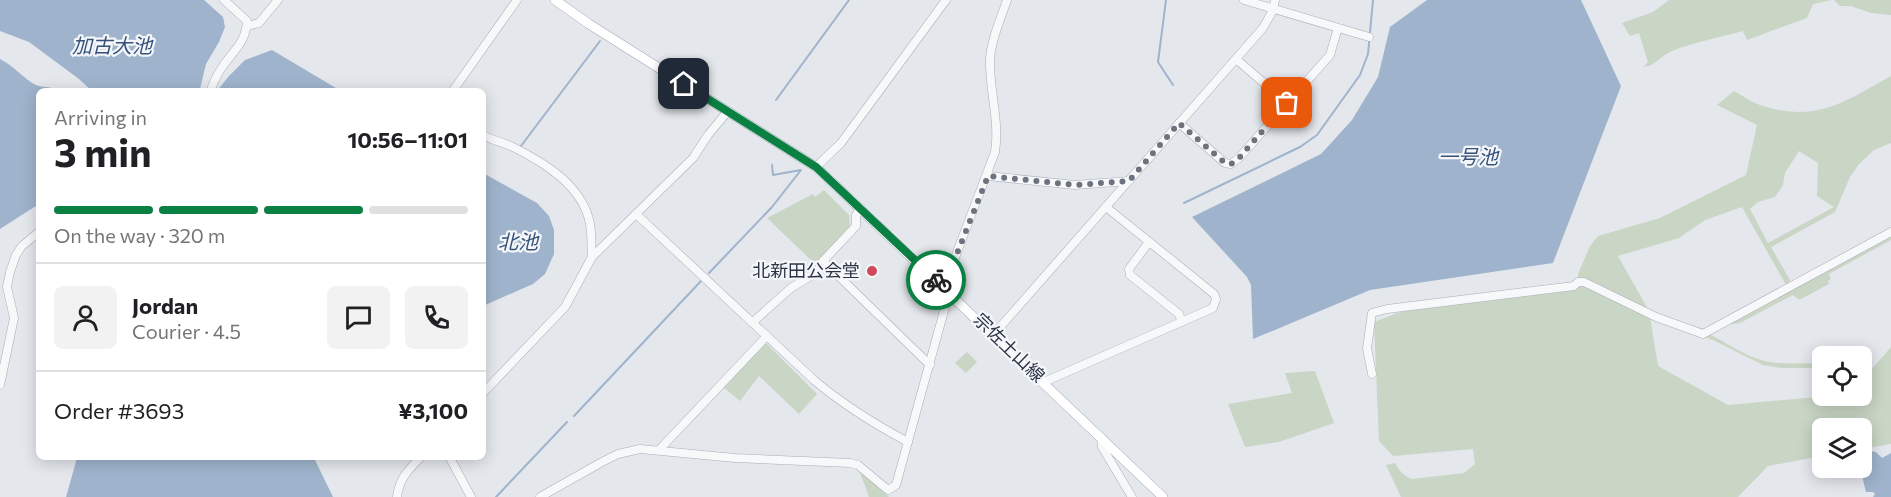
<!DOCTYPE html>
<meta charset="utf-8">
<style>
body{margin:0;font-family:Commissioner,"Noto Sans JP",sans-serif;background:#f2f2f2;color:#202124;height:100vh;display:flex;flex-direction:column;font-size:22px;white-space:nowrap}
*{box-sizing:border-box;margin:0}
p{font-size:20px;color:#757577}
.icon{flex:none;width:33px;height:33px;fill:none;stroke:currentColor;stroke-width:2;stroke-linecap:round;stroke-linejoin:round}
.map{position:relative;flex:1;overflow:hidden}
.panel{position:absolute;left:36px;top:88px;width:450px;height:372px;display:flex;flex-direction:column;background:#fff;border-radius:9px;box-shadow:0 3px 15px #0003}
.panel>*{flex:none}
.tools{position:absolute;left:1812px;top:346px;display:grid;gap:12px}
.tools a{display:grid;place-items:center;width:60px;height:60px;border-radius:9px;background:#fff;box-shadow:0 3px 15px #0003;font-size:30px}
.pin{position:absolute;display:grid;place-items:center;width:51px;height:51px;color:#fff;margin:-26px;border-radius:12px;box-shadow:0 3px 9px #0006}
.courier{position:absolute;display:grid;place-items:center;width:60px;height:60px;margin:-30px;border:4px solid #0b8043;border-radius:50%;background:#fff;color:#222;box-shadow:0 2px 8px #0007}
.head em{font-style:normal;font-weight:700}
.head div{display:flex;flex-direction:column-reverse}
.head{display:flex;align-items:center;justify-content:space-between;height:102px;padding:0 18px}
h1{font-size:39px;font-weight:700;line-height:45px}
.bar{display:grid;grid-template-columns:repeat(4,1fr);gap:9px 6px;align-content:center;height:72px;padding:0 18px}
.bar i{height:8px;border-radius:4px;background:#e0e0e0}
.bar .active{background:#0b8043}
.bar p{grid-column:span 4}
.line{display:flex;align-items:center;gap:15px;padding:0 18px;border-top:2px solid #e0e0e0}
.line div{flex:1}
.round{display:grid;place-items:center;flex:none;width:63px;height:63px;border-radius:9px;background:#f2f2f2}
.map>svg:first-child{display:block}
</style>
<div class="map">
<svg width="1891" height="497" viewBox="0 0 1891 497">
<rect width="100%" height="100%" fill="#e4e7ec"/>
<g fill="#c9d6c5" fill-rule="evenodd">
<path d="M 1669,0 L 1832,0 L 1813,4 L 1807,18 L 1755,37 L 1747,40 L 1743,31 C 1720,37 1695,42 1672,51 C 1661,55 1656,66 1643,67 L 1648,62 L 1639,33 L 1630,36 L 1622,23 L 1653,12 Z"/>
<polygon points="1834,0 1891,0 1891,15 1871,13 1851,6 1840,6"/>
<path d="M 1891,76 L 1891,143 L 1874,150 L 1859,164 L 1850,177 L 1835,212 L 1771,247 L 1791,282 L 1891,227 L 1891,240 L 1829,274 L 1831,279 L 1828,281 L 1829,284 L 1801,299 L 1798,299 L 1793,295 L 1740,323 L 1726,325 L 1709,334 C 1727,343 1749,359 1770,362 C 1787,365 1805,362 1822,364 L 1822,368 L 1781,368 L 1763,365 L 1713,340 L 1650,317 L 1658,366 L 1728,405 L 1827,396 L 1862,396 L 1862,379 L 1867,374 L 1862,373 L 1862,369 L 1871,370 L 1891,347 L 1891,444 L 1862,449 L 1862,429 L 1822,429 L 1822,456 L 1768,466 L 1738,497 L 1401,497 L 1386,465 L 1395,463 C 1400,471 1403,476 1412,479 L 1464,473 L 1475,464 L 1473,449 L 1393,456 L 1379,441 L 1374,322 L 1400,312 L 1578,289 L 1578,274 L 1590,246 L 1598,236 L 1660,218 L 1746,175 L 1757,125 L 1717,105 L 1734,91 C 1743,96 1753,103 1763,106 C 1817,123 1846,101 1891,76 ZM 1799,151 L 1818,163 L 1817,196 L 1834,207 L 1768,243 L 1750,209 L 1758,202 L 1775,197 L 1783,185 L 1785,173 ZM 1742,207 L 1786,285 L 1706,329 L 1677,323 L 1649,311 L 1618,256 L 1679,238 L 1705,220 Z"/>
<polygon points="824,190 849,215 850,228 817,262 812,261 767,218 813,194 815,197"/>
<polygon points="763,344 767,344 817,394 799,414 759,376 740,401 723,387"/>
<polygon points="967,352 977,362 966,373 955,363"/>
<polygon points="1315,371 1334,423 1279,442 1245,447 1228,404 1292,393 1285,373"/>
<polygon points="859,470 889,497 869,497"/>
</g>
<g fill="#9fb4cc">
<polygon points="0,0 204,0 223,17 225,27 219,42 206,64 200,89 206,91 92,91 79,79 29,42 0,31"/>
<polygon points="1427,0 1581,0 1621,86 1553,263 1370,290 1253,339 1251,285 1247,277 1192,217 1321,154 1352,120 1378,77 1390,27"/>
<polygon points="272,50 341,91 217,91 229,76 245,60"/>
<path d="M 0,59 C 13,65 26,81 36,85 C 44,88 52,86 59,91 L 39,92 L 39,204 L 0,229 Z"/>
<polygon points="483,173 537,203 549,216 554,230 554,254 545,274 533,284 483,306"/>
<polygon points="1866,450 1876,452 1882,458 1891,453 1891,497 1873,497 1875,494 1873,492 1866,492 1862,476 1858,475 1858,470 1862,468 1862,451"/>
<polygon points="77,458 314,458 333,497 66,497"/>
</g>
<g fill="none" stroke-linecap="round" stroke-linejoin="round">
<g stroke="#9fb4cc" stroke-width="2">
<polyline points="1166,0 1158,62 1173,85"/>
<polyline points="776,100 849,0"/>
<polyline points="521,146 600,41"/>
<polyline points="1184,203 1300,147 1317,135 1360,75 1368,54 1373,0"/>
<polyline points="709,273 772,207 801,170 773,175 772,165"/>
<polyline points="574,416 701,281"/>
<polyline points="496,497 567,422"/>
</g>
<g stroke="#a9aeb7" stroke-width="9">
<g id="minor">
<polyline points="1244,0 1369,37"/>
<polyline points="247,26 259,23 278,0"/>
<polyline points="1236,59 1287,103"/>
<path d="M 210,92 C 213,83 218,73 223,66 C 234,50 246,42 247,21 L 224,0"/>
<polyline points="452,92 517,0"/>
<polyline points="1179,123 1225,163 1231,164 1239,158 1330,55 1337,31"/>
<path d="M 483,135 C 493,141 503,142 513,147 C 545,163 583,186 590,224 C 592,235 591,246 592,257"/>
<polyline points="816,167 841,143 946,0"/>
<polyline points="988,176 1075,185 1129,181"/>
<path d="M 636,214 L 815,381 C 844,405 874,424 908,442"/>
<polyline points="1149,242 1129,269 1130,275 1179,314 1182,322"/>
<polyline points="823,261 930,365"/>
<polyline points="753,322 791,288 817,272 823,261 856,226 856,215 861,208"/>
<polyline points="994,334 1263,28 1273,10 1275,0"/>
<polyline points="1372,374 1367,348 1372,313 1387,309 1574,286 1578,282 1584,282 1656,317 1703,334 1891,232"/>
<polyline points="1044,382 1213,308 1216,299 1214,294 1106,207"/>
<polyline points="0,385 14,318 7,287 10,272 16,255 22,246 39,232"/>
<polyline points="483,393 565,307 592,257 693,158 708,135 728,111"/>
<polyline points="1101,437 1102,447 1132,497"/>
<polyline points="659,450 767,336"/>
<polyline points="450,458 471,497"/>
<path d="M 397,497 C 399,479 408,470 420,458"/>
<path d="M 540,497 L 602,462 L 618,454 L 640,449 L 735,458 L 850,463 L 858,465 L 888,490 L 896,485 L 947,300 L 948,276 L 995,152 C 1000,121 989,90 990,59 C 991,40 1001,18 1007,0"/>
</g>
</g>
<g stroke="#a3abb8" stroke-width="10">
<polyline id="major" points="555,0 589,24 816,167 1163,497"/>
</g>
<use href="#minor" stroke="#f7f8fa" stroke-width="8"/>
<use href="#major" stroke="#fff" stroke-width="9"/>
</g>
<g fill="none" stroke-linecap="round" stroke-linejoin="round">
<polyline stroke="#6c737f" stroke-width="6" stroke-dasharray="0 10.8" points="936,280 947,289 948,276 988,176 1076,185 1129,181 1179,123 1225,163 1231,164 1239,158 1287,103"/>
<polyline stroke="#0b8043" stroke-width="8" points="684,84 816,167 936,280"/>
</g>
<circle fill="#d1495b" stroke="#f4f6f9" stroke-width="2" cx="872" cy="271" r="6"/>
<g text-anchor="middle" stroke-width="4.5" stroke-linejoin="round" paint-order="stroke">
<g font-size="18" fill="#2b3445" stroke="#f4f6f9" text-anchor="end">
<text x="860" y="277">北新田公会堂</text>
</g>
<g font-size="18" fill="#2b3445" stroke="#f4f6f9">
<text transform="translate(1009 348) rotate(44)" y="6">宗佐土山線</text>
</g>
<g font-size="20" font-style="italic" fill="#34527a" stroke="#f4f6f9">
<text x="112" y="53">加古大池</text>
<text x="1468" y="164">一号池</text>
<text x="518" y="249">北池</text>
</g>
</g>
</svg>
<div class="tools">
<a><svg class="icon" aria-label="locate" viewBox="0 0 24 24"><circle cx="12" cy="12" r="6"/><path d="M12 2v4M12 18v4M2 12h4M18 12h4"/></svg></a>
<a><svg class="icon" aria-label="layers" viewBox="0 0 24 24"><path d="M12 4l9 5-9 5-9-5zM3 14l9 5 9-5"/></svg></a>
</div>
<div class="pin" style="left:1287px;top:103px;background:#ea580c"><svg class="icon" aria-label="bag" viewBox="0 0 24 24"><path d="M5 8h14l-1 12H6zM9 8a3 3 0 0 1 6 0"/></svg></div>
<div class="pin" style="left:684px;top:84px;background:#1f2937"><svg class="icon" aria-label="home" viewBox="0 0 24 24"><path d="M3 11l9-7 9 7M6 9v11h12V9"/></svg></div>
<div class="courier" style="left:936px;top:280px"><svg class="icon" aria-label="bike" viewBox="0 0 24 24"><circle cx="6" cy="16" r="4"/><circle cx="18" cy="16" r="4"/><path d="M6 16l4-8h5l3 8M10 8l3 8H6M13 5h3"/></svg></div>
<section class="panel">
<div class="head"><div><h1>3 min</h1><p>Arriving in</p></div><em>10:56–11:01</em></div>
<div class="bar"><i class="active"></i><i class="active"></i><i class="active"></i><i></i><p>On the way · 320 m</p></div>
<div class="line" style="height:108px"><a class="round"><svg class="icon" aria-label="person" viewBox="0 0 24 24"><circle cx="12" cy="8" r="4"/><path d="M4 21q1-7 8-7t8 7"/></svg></a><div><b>Jordan</b><p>Courier · 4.5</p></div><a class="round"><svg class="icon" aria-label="chat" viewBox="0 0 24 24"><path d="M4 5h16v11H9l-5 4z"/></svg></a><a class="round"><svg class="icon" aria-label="phone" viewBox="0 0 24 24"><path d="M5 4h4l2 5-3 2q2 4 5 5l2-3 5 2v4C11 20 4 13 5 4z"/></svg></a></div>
<div class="line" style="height:78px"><div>Order #3693</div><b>¥3,100</b></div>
</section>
</div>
